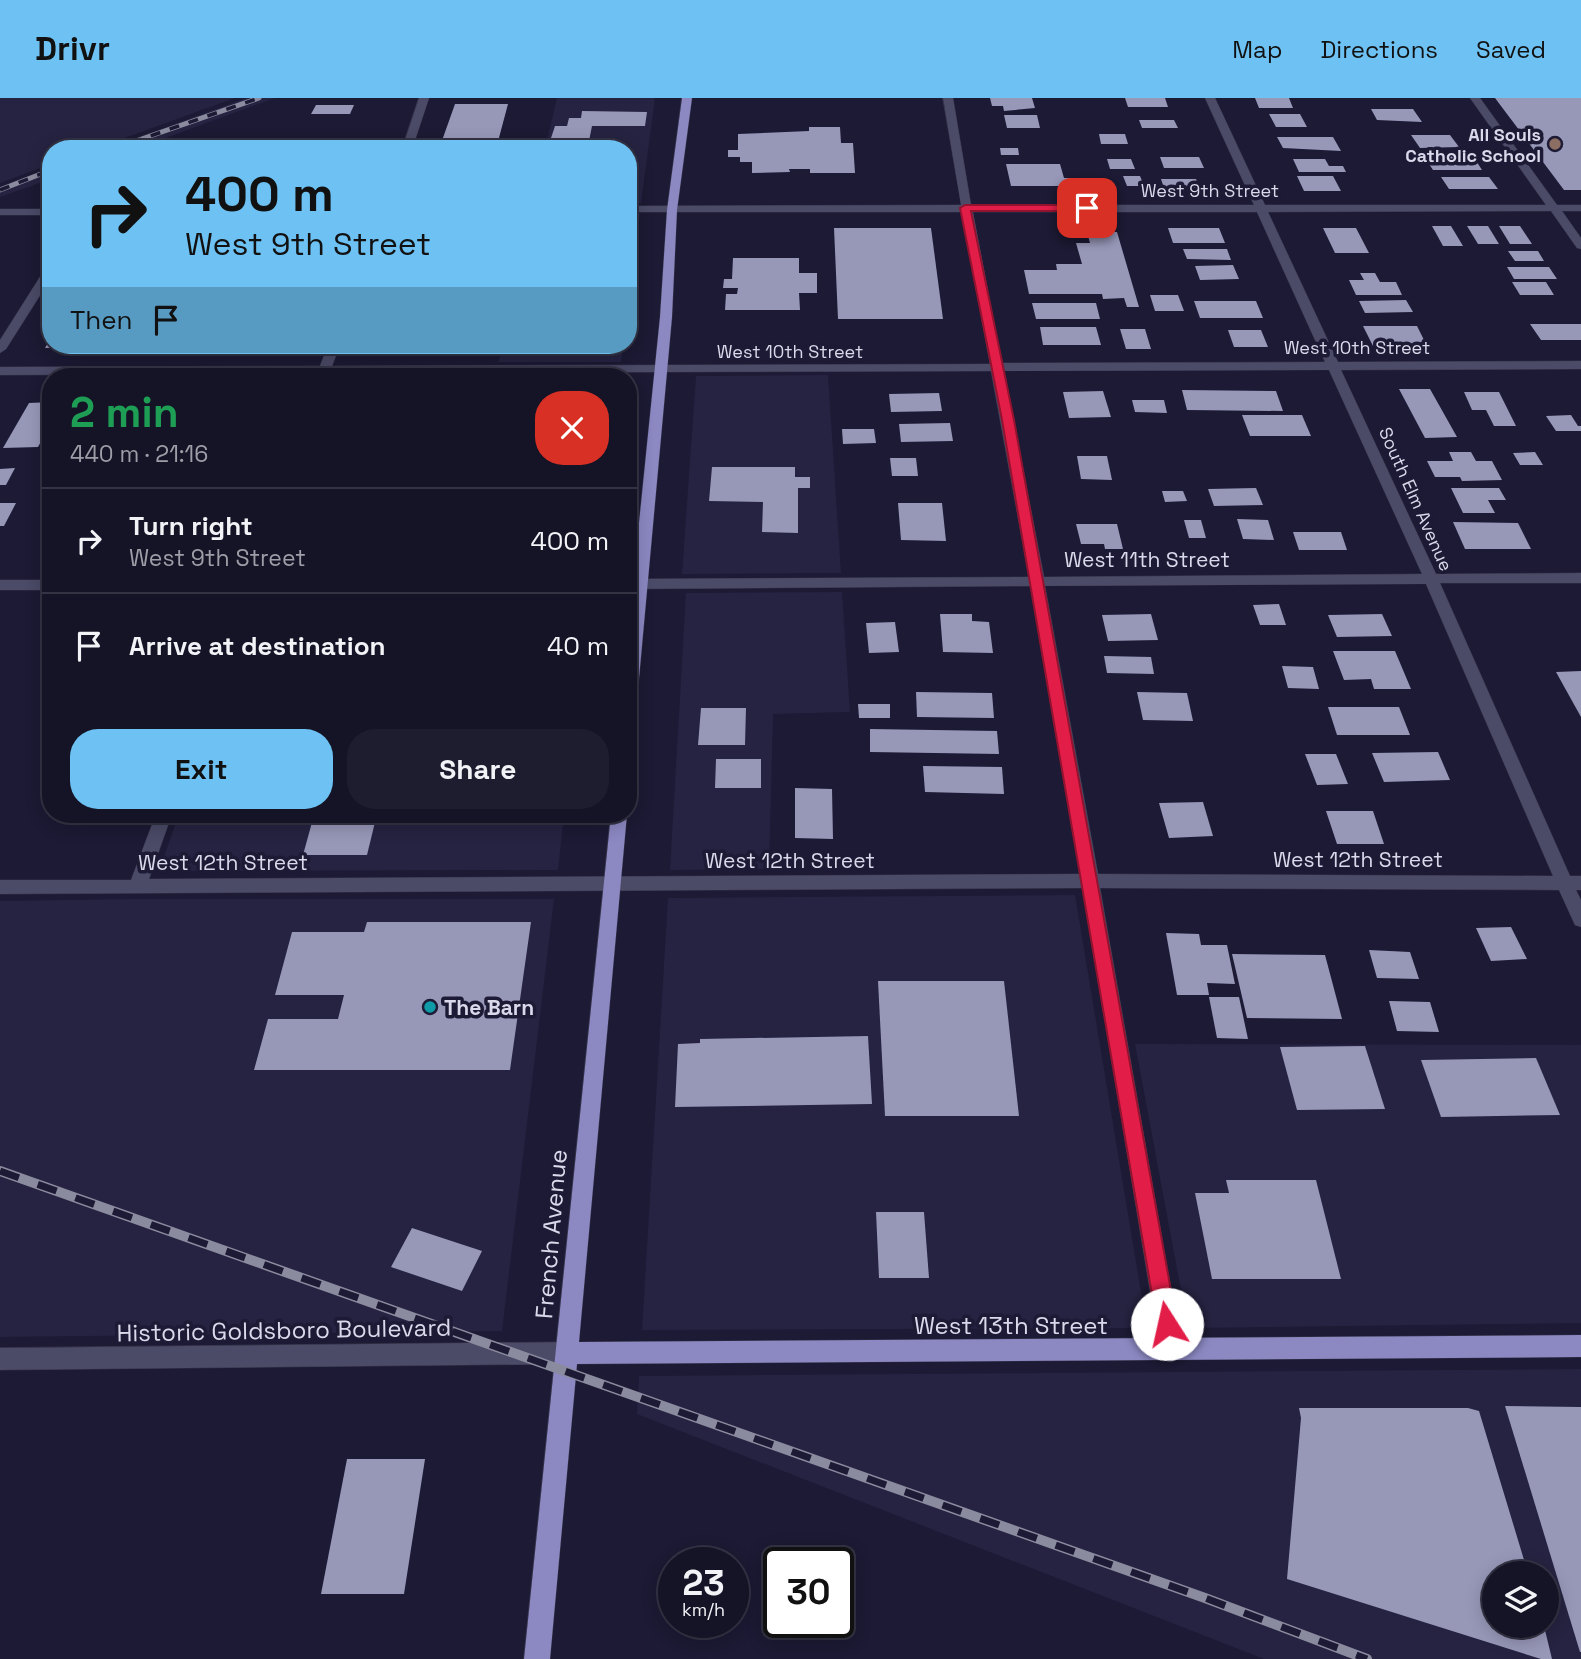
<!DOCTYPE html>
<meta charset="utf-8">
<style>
:root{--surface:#151427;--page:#1e1d2f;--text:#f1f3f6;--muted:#9d9ea7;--line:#343344;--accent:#6ec2f3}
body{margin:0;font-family:"Space Grotesk",sans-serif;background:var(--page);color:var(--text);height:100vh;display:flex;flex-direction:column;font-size:26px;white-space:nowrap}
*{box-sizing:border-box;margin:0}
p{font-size:23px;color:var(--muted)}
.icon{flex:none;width:38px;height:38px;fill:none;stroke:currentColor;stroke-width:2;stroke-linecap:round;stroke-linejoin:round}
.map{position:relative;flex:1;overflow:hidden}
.drawer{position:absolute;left:42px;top:270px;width:595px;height:455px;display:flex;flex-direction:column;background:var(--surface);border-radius:28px;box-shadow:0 4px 18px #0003,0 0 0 2px var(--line)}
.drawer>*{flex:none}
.top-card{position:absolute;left:42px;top:42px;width:595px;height:214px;border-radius:28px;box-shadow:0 4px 18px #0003,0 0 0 2px var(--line);background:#6ec2f3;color:#111;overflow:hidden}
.controls{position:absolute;left:1482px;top:1463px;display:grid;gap:14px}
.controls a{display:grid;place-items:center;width:77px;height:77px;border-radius:50%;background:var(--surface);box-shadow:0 4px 18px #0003,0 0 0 2px var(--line);font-size:35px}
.speed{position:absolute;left:658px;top:1449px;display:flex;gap:14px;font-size:35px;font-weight:700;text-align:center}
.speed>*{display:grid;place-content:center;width:91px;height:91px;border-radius:50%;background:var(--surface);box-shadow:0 4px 18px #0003,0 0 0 2px var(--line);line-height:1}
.speed small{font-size:18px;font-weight:400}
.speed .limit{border:4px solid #111;border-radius:10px;background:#fff;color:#111}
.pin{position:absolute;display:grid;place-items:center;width:60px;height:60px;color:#fff;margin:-30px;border-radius:14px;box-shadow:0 4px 10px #0006}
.me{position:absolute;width:77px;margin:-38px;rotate:350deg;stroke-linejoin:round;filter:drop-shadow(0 0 5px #0008)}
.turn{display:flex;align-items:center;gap:24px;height:147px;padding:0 28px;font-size:32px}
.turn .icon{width:91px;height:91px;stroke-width:2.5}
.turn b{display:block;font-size:49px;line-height:60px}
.then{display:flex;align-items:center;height:66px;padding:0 28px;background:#0003;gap:14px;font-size:26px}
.round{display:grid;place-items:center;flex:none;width:74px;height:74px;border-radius:28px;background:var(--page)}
.summary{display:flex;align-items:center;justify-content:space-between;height:119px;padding:0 28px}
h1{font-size:42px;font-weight:700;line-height:52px;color:#1e9e55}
.button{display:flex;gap:14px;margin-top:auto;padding:14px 28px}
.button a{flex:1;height:80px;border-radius:28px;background:var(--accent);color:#111;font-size:28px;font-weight:700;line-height:80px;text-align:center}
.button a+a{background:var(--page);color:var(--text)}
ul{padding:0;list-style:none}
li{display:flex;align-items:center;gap:21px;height:105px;padding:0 28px;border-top:2px solid var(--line)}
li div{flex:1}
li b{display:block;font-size:26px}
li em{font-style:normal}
header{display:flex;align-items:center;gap:42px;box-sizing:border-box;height:98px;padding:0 35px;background:var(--accent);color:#111}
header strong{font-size:33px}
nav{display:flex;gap:38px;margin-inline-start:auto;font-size:24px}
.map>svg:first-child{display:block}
.built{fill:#252341;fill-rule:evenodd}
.building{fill:#9797b8}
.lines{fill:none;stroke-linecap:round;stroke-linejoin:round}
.minor-casing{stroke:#353348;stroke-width:1}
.major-casing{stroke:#353348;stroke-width:1}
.minor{fill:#4b4a67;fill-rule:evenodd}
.major{fill:#8b88c2;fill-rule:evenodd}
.rail-far1-casing{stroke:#8b8ba0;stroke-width:5}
.rail-casing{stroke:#8b8ba0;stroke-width:10}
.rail-far1{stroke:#1c1a34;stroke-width:3.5;stroke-dasharray:10;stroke-linecap:butt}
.rail{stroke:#1c1a34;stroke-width:7;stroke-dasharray:20;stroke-linecap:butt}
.route{fill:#e11d48;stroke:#92132f;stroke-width:2}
.education-dot{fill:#8d6e63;stroke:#1c1a34;stroke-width:2.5}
.culture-dot{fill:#0f9aa8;stroke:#1c1a34;stroke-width:2.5}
.labels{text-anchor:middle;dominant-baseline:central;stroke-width:7;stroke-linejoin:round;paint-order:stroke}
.far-poi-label{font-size:18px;font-weight:bold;fill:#d9d9eb;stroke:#1c1a34;text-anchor:end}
.far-street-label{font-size:18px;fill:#d9d9eb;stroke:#1c1a34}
.street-label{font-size:21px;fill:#d9d9eb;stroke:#1c1a34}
.poi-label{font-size:21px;font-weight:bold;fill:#d9d9eb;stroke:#1c1a34;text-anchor:start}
.near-street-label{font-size:24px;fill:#d9d9eb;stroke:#1c1a34}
</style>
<header>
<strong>Drivr</strong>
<nav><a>Map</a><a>Directions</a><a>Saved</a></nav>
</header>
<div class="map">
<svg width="1581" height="1561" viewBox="0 0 1581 1561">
<rect width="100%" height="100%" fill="#1c1a34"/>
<g class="built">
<polygon points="0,0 235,0 94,51 51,51 51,66 0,85"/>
<polygon points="246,0 275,0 135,51 106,51"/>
<polygon points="557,0 655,0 641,105 628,105 628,51 545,51"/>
<polygon points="51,71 51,81 0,99 0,89"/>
<polygon points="628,116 640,116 628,206"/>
<polygon points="504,247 623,247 621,264 498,264"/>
<polygon points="828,277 841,475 682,476 696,278"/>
<polygon points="842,494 850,614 773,616 769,771 670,772 686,495"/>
<polygon points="179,716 564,716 558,772 159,773"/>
<polygon points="1075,797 1147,1230 642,1232 668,800"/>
<polygon points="133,801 554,801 502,1233 0,1239 0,803"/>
<polygon points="1135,946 1581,947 1581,1225 1188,1230"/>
<path d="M1581,1271V1561H1264L637,1316L639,1278ZM1494,1475H1547V1528H1494Z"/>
</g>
<g class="building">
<polygon points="990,0 1032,0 1035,10 1004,13 1003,8 992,8"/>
<polygon points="1125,0 1165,0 1168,9 1128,9"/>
<polygon points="1255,0 1289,0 1293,10 1259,10"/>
<polygon points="1495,0 1581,0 1581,92 1564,92"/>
<polygon points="455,6 508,6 496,51 439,51"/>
<polygon points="316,7 354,7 350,16 311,16"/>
<polygon points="1371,11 1413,11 1422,24 1377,22"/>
<polygon points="582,13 647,14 645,28 592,28 589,43 550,43 555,28 567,28 569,20 581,20"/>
<polygon points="1269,16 1300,16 1307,29 1276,29"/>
<polygon points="1004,17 1037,17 1040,30 1007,30"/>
<polygon points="1139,22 1174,22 1178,30 1142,30"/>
<polygon points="809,29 840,29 841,45 853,45 855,75 810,75 810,71 789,71 790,74 752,75 752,64 740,64 740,59 728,59 728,52 738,52 738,36 809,33"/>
<polygon points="1099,36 1125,36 1128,46 1101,46"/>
<polygon points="1411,37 1450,37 1459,49 1420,50"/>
<polygon points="1277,39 1333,39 1341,53 1283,50"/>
<polygon points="1000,50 1018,50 1019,57 1001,57"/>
<polygon points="1409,58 1473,58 1482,72 1433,72 1429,66 1414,66"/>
<polygon points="1160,59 1199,59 1204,70 1164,70"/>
<polygon points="1107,61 1131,61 1135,71 1110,71"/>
<polygon points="1293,61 1325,61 1329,68 1343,68 1346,74 1299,74"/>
<polygon points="1006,66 1060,66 1064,80 1080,80 1082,88 1011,88"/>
<polygon points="1123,78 1140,78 1144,88 1127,88"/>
<polygon points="1297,78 1333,78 1341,93 1304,93"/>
<polygon points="1441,79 1489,79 1498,91 1449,91"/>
<polygon points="1161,81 1196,81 1199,90 1164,90"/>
<polygon points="1432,128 1451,128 1463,148 1443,148"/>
<polygon points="1467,128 1488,128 1499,146 1478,146"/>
<polygon points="1499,128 1520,128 1532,146 1510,146"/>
<polygon points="834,130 931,130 943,221 838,221"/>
<polygon points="1168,130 1219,130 1225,145 1173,145"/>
<polygon points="1323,130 1356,130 1369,155 1335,155"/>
<polygon points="1087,134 1117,134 1139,209 1127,209 1124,200 1103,201 1102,196 1029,196 1024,172 1057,172 1056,166 1082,166 1076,145 1090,145"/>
<polygon points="1183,151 1227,151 1231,162 1187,161"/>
<polygon points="1508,153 1538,153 1544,163 1515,163"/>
<polygon points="733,160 799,160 799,175 817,175 817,195 799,195 800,212 725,212 726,196 737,196 738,190 723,190 724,181 732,181"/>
<polygon points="1233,167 1239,181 1200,182 1195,168"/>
<polygon points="1507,169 1549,169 1557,181 1514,181"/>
<polygon points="1360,175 1375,175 1380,184 1396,184 1402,197 1356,197 1349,182 1364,182"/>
<polygon points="1512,184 1546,184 1554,197 1520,197"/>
<polygon points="1150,197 1178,197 1184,213 1155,213"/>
<polygon points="1406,202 1413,214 1365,215 1359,203"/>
<polygon points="1194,203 1256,203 1263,220 1200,220"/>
<polygon points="1032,205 1096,205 1100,221 1036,221"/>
<polygon points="1530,226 1581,226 1581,242 1541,242"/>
<polygon points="1363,228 1417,228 1427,248 1373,248"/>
<polygon points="1040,229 1096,229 1101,247 1043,247"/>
<polygon points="1120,231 1145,231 1151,251 1126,251"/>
<polygon points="1228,232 1261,232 1268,249 1234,249"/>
<polygon points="51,240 51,247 88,247 87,249 45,250"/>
<polygon points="1399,291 1430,291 1457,339 1425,340"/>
<polygon points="1182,292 1276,293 1283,313 1187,312"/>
<polygon points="1103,293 1111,319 1069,320 1063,294"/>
<polygon points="1464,294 1499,294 1516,328 1494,328 1486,312 1472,312"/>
<polygon points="939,295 942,313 891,314 889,296"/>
<polygon points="1132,302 1164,302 1167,315 1135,314"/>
<polygon points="51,304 51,326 38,349 3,350 29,305"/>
<polygon points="1242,317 1302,317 1311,338 1250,338"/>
<polygon points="1571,317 1578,328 1581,328 1581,333 1556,333 1546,318"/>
<polygon points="950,325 953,343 901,344 899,326"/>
<polygon points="842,331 874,331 876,345 843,346"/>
<polygon points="1449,354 1471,354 1476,363 1492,363 1502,382 1462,383 1460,379 1435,379 1427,363 1453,363"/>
<polygon points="1535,354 1543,367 1520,367 1513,355"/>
<polygon points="1077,358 1107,358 1112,382 1081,381"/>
<polygon points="890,360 916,360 918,378 892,378"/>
<polygon points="712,369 795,369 795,379 810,379 810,390 798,390 798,435 762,434 763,404 709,403"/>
<polygon points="15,370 6,387 0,387 0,371"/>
<polygon points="1256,390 1263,407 1214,408 1208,391"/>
<polygon points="1451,390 1499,390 1506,402 1488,402 1495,415 1463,415"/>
<polygon points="1162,393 1183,393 1187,403 1165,404"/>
<polygon points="0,405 16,405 4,428 0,428"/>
<polygon points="898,405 942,405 946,443 901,442"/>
<polygon points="1237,421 1268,422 1274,442 1243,441"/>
<polygon points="1184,422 1201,422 1206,440 1189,440"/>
<polygon points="1453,424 1518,425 1531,451 1465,451"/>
<polygon points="1076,426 1117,426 1123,451 1105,451 1104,446 1081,446"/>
<polygon points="1293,434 1341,434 1347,452 1299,452"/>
<polygon points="1279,506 1286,527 1260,527 1253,507"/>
<polygon points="940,516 972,516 972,523 989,524 993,555 943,554"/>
<polygon points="1151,516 1158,542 1108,543 1102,517"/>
<polygon points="1382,516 1392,538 1337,539 1328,517"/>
<polygon points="895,524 899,554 869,555 866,525"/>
<polygon points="1333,553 1395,553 1411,591 1374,591 1371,581 1344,582"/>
<polygon points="1104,558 1151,559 1154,576 1107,575"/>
<polygon points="1282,568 1313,569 1319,591 1288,590"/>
<polygon points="1581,573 1581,619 1556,574"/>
<polygon points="916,594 992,595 994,620 917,619"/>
<polygon points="1137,594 1187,595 1193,623 1143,622"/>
<polygon points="858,606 890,606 890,620 859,620"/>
<polygon points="1328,609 1399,609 1410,637 1337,637"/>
<polygon points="701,610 746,610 745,647 698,647"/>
<polygon points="870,631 997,633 999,656 870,654"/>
<polygon points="1438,654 1450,682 1384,684 1372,655"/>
<polygon points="1305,656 1336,656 1348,686 1317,687"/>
<polygon points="716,661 761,661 761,690 715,690"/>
<polygon points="923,668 1002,669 1004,696 925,694"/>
<polygon points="795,690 832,691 833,741 795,740"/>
<polygon points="1203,704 1213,738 1169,740 1159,705"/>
<polygon points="1326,713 1373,713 1384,746 1337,746"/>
<polygon points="377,716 367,757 303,757 314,717"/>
<polygon points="367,824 531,824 510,972 254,972 268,921 338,921 344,897 275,897 292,834 364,834"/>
<polygon points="1511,829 1527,861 1491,863 1476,830"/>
<polygon points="1166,835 1199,836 1201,847 1227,847 1235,886 1207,885 1209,897 1177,897"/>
<polygon points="1369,852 1410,854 1419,881 1377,880"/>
<polygon points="1232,856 1325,857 1342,921 1247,920"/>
<polygon points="878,883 1004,883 1019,1018 885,1018"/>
<polygon points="1209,899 1239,899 1248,941 1217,940"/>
<polygon points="1389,903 1430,904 1439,934 1397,933"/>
<polygon points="868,938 872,1006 675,1009 678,946 700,945 700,941"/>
<polygon points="1365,948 1385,1011 1297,1012 1280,949"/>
<polygon points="1536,960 1560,1017 1441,1019 1421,962"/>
<polygon points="1226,1082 1316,1082 1341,1181 1212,1181 1195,1095 1229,1095"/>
<polygon points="876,1114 924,1114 929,1180 879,1180"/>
<polygon points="412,1130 482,1153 462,1193 391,1169"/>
<polygon points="1505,1308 1581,1309 1581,1554 1580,1554"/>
<polygon points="1299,1310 1468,1310 1479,1313 1528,1475 1494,1475 1494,1528 1544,1528 1552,1561 1541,1561 1287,1481 1301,1320"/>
<polygon points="347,1361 425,1361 404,1496 321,1496"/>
</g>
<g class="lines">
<g class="minor-casing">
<g id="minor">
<polygon points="419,0 429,0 412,51 402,51"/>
<path d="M943,0H953L971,107H1254L1205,0H1215L1265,107H1546L1470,0H1480L1557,107H1581V113H1562L1581,140V151L1577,150L1551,113L1268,114L1338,264L1581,263V271L1341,272L1436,476L1581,475V485H1440L1570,778H1581V792H1576L1581,802V829L1575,827L1559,792L1100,790L1182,1253L1179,1261L1171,1264L1163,1261L1160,1253L1083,790L0,796V782H131L156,716H172L149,781L1080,776L1031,488L628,491V481L1029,479L991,273L329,275L328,278H316L317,276L0,277V269L320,268L328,247H340L332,268L990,266L962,114H628V108L961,107ZM973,114H1257L1325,264L1002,265ZM1329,272L1422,476L1044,479L1004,273ZM1426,486L1553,778L1098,776L1045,488Z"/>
<rect x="0" y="111" width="51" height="6"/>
<polygon points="51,168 51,180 6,251 0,255 0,242 45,171"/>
<rect x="0" y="482" width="51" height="10"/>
<polygon points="568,1244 576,1247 579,1255 576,1263 568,1266 0,1272 0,1250"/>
</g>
</g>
<g class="major-casing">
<g id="major">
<polygon points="682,0 692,0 677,112 672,219 636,613 628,618 628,533 660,219 667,112"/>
<polygon points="611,716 627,716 579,1244 1581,1237 1581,1259 577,1266 550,1561 524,1561"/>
</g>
</g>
<use href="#minor" class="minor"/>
<use href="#major" class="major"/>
<g class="rail-far1-casing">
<g id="rail-far1">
<polyline points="113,51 259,0"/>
<polyline points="0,92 51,72"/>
</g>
</g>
<g class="rail-casing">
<polyline id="rail" points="0,1073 1205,1500 1367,1561"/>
</g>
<use href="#rail-far1" class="rail-far1"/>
<use href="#rail" class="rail"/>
</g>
<polygon class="route" points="965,107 1087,107 1092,110 1087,113 971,113 1014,322 1177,1226 1174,1232 1167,1235 1159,1232 1157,1226 1002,322 960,110"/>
<circle class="education-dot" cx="1555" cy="46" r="7"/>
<circle class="culture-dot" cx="430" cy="909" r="7"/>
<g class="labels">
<g class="far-poi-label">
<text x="1541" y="36">All Souls<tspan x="1541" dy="21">Catholic School</tspan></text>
</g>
<g class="far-street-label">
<text x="1210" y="92">West 9th Street</text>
<text x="1357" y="249">West 10th Street</text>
<text x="790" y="253">West 10th Street</text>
<text transform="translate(1416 401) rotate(66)">South Elm Avenue</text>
</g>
<g class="street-label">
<text x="1147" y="461">West 11th Street</text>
<text x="1358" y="761">West 12th Street</text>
<text x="790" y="762">West 12th Street</text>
<text x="223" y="764">West 12th Street</text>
</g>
<g class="poi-label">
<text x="444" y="909">The Barn</text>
</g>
<g class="near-street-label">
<text transform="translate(551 1136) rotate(-85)">French Avenue</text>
<text x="1011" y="1227">West 13th Street</text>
<text transform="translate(284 1232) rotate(-1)">Historic Goldsboro Boulevard</text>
</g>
</g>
</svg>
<div class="controls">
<a><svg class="icon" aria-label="layers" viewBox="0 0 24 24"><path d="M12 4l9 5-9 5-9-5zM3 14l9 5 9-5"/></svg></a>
</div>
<div class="speed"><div>23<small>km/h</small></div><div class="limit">30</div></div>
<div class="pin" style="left:1087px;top:110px;background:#d93025"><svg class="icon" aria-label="arrive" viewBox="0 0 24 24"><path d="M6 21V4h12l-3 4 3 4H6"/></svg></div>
<svg class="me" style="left:1167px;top:1226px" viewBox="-20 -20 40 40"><circle r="19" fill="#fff"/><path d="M0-13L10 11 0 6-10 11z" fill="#e11d48"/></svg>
<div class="top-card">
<div class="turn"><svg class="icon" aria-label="right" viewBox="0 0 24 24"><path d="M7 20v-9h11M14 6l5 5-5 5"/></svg><div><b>400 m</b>West 9th Street</div></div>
<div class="then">Then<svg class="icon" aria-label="arrive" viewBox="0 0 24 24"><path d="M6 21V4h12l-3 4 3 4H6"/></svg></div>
</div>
<section class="drawer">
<div class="summary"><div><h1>2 min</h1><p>440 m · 21:16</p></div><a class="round" style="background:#d93025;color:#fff"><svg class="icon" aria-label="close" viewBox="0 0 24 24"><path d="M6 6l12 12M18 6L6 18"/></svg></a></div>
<ul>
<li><svg class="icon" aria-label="right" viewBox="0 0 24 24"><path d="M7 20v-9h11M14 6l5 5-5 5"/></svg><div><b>Turn right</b><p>West 9th Street</p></div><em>400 m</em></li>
<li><svg class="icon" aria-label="arrive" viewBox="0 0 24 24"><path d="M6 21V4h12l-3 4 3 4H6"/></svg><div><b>Arrive at destination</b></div><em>40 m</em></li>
</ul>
<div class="button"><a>Exit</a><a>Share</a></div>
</section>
</div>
